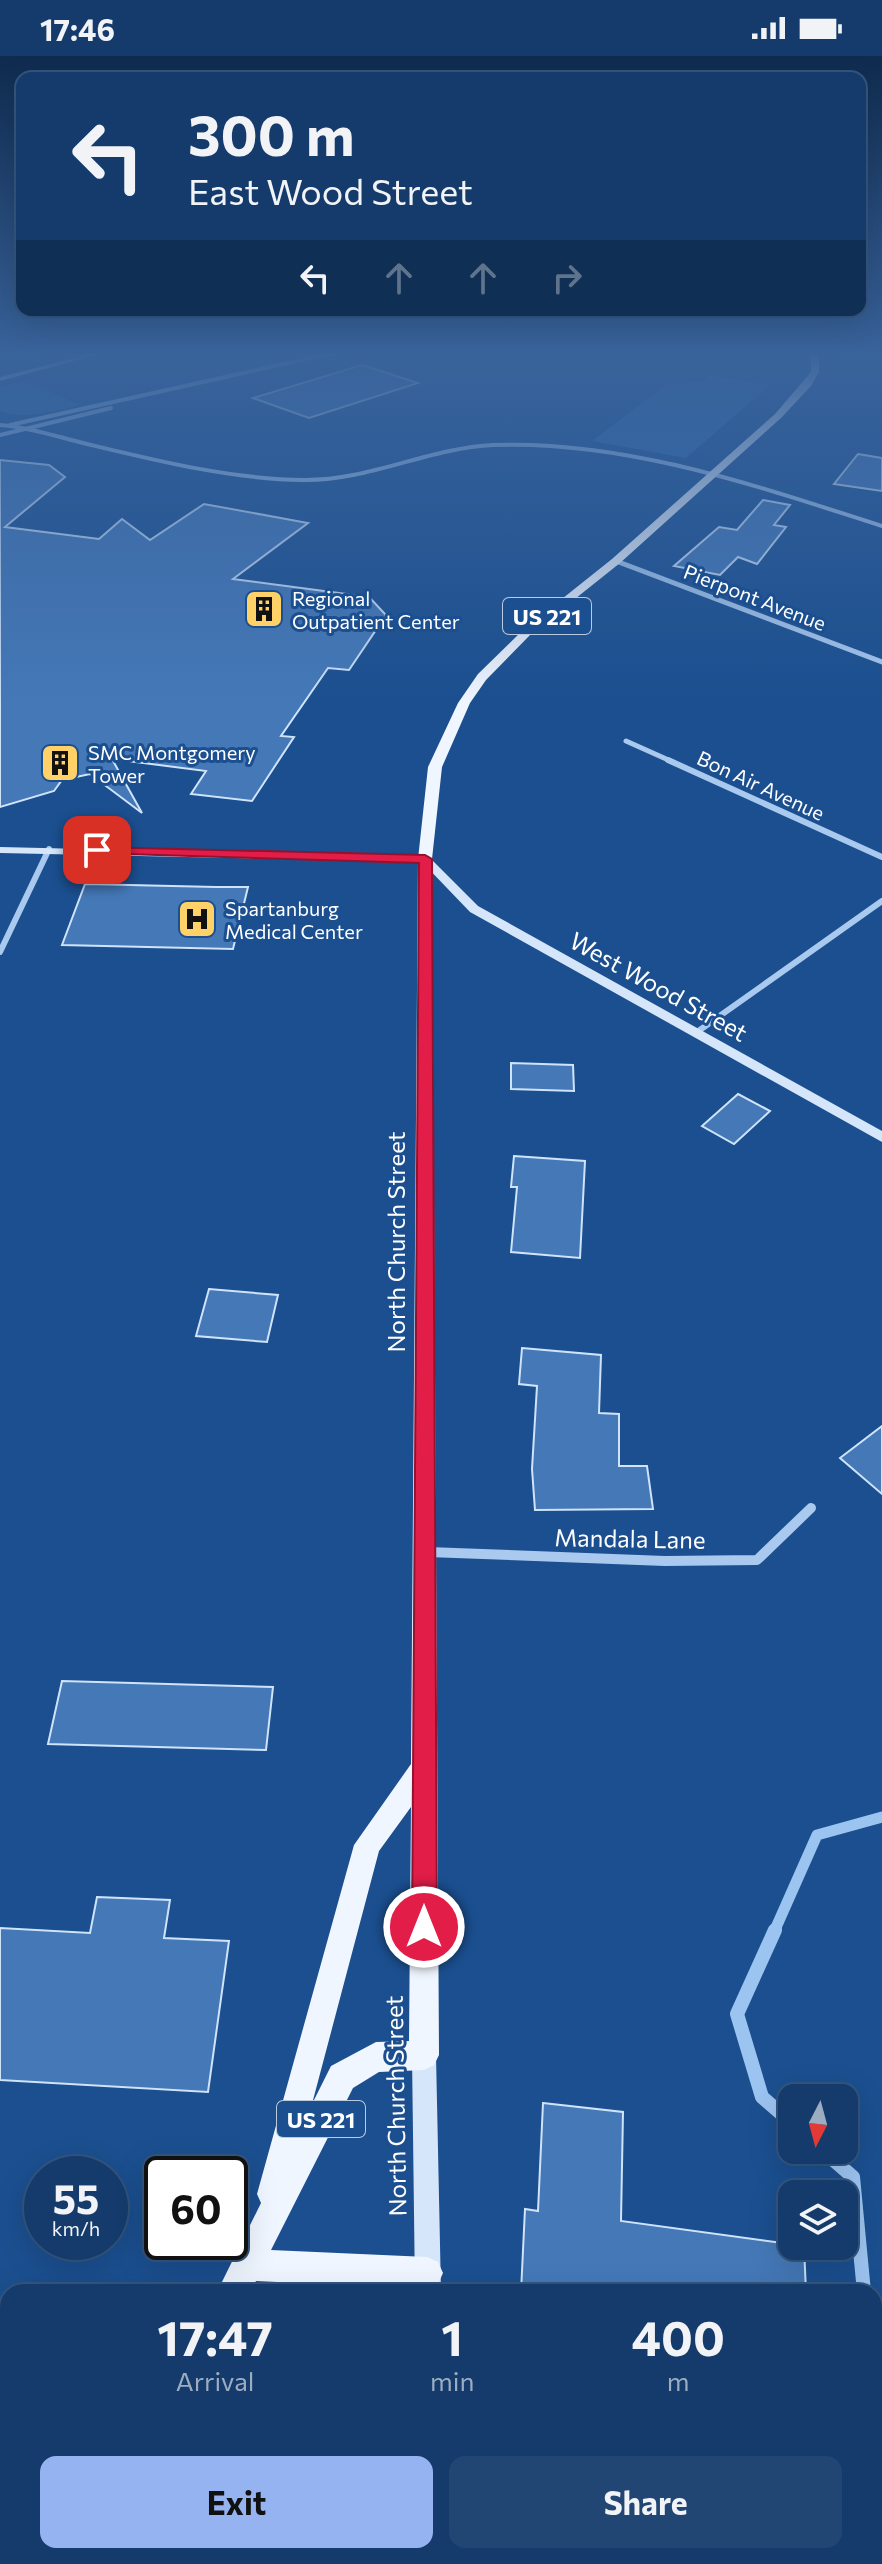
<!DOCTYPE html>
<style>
:root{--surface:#143b6b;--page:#214673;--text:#f1f3f6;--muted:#9dadc1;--line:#33557e;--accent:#95b2f1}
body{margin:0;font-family:Commissioner,sans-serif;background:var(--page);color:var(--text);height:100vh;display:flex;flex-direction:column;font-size:30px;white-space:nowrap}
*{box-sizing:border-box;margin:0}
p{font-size:26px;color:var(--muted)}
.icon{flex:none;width:44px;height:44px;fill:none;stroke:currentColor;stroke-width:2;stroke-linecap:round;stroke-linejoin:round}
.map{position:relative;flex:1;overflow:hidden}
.side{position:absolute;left:0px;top:2228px;width:882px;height:280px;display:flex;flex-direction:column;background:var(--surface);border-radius:24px 24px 0 0;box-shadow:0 8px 32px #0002,0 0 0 2px var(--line)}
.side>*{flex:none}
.hud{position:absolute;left:16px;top:16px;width:850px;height:244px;border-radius:16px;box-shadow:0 8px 32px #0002,0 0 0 2px var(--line);background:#143b6b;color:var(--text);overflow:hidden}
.needle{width:52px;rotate:186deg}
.controls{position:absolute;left:778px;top:2028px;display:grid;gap:16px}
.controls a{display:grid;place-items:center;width:80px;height:80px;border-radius:16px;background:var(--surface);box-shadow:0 8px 32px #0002,0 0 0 2px var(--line);font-size:40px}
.speed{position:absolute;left:24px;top:2100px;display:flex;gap:16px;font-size:40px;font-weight:700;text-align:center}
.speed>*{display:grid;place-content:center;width:104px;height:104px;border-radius:50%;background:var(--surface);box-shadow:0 8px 32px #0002,0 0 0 2px var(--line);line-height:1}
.speed small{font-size:20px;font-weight:400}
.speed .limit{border:4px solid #111;border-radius:12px;background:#fff;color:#111}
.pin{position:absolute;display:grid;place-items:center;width:68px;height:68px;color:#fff;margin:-34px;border-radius:16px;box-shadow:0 4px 12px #0006}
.me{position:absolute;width:88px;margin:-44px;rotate:0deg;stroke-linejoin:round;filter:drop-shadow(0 0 6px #0008)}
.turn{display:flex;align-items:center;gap:28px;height:168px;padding:0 40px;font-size:36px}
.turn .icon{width:104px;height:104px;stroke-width:2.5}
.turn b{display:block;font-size:56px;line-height:68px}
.lanes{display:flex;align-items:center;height:76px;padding:0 40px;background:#0003;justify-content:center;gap:40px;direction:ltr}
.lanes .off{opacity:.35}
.eta{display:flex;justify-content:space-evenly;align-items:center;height:136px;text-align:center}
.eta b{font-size:48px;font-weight:700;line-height:56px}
.button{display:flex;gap:16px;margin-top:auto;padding:16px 40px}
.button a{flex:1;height:92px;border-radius:16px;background:var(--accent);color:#111;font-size:32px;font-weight:700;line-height:92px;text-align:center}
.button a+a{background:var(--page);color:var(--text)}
.status{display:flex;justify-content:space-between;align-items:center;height:56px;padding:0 40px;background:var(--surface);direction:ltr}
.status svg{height:22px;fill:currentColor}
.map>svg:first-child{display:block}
.green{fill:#2e69ad}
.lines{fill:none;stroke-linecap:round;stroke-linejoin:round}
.stream-far1{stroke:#9cc4f0;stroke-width:11}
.stream{stroke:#9cc4f0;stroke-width:14}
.building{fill:#4478b7;stroke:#cfe3fa;stroke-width:2}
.street-far3{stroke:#a9c9ee;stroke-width:4}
.street-far2{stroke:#a9c9ee;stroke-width:5}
.street-far1{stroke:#a9c9ee;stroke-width:6}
.street{stroke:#a9c9ee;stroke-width:10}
.secondary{fill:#d6e6fa;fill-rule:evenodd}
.primary{fill:#f0f6ff;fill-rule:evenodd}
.route{fill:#e11d48;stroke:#92132f;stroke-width:2}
.labels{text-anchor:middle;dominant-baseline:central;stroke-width:6;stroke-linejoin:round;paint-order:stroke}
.far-street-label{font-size:20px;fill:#fff;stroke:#1b4f8f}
.far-poi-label{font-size:20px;fill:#fff;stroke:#1b4f8f;text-anchor:start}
.shield{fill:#1b4f8f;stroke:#bbcadd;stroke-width:2}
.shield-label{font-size:22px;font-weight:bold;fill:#fff}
.street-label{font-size:24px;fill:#fff;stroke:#1b4f8f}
</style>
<div class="status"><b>17:46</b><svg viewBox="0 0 49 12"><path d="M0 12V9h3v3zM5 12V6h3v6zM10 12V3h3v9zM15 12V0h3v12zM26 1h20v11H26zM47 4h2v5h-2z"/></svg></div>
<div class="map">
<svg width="882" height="2508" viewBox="0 0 882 2508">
<rect width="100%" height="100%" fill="#1b4f8f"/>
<g class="green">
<polygon points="710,319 770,329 686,402 592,385 667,328 702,326"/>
<path d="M25,325L81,349C55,354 26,365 0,355V331Z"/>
</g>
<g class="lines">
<polyline class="stream-far1" points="774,1876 817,1779 882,1761"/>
<g class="stream">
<polyline points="775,1874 737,1958 762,2041 792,2067"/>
<polyline points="822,2094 853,2121 864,2236"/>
<polyline points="830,2508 832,2500"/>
</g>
</g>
<g class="building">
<polygon points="362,309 418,327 309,362 253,342"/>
<polygon points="858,398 882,402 882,435 834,428"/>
<polygon points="0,404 49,409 65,421 5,471 99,483 122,463 150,484 204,448 308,467 233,523 369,541 386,559 349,614 328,612 281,680 294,681 252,745 191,738 206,715 112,703 142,757 90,718 62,724 54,735 0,751"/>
<polygon points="763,444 790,449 774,469 786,471 757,508 738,501 720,519 674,510 719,471 737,474"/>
<polygon points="85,828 216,831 248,831 233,893 62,889"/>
<polygon points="511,1007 573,1009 574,1035 511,1033"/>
<polygon points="738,1038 770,1055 734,1088 702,1070"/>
<polygon points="514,1100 585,1105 580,1202 511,1196 517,1131 511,1131"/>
<polygon points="209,1233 278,1239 267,1286 196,1280"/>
<polygon points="522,1292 601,1299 599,1357 619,1358 619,1410 647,1410 653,1453 535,1454 532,1413 537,1330 519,1328"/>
<polygon points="882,1370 882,1438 840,1402"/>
<polygon points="62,1625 273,1631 266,1694 48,1688"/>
<polygon points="97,1841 170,1844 164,1882 229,1885 208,2036 0,2024 0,1872 90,1877"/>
<polygon points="543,2047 623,2056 621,2165 804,2190 806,2236 521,2236 525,2153 538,2155"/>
</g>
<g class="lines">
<g class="street-far3">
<path d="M0,369C28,371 55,380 83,387C154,404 229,423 303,424C369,425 428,392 493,389C626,384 757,430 882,470"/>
<polyline points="10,369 337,296"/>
<polyline points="0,379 111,352"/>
</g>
<g class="street-far2">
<polyline points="616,505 882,606"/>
<polyline points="626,685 673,706"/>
</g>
<g class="street-far1">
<polyline points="668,704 882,801"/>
<polyline points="0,896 49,793"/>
<polyline points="697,976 882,845"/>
</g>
<polyline class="street" points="428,1496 665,1505 757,1504 811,1452"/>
<g class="secondary">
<polygon points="98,296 108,296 0,325 0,321"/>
<polygon points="0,791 429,801 478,850 882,1075 882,1086 470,856 422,806 0,797"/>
<polygon points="424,1987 432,1991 436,1999 441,2236 415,2236 412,1999 416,1991"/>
<rect x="426" y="2500" width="28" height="8"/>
</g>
<g class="primary">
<path d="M811,296H819V316L811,330L781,362L620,507L531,578L486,624L470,647L442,711L432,803L439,1999L434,2009L424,2014L379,2016L353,2032L271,2194L427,2201L438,2206L443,2217L438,2228L427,2233L256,2225L250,2236H217L261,2147L257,2138L354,1789L411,1708L418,803L428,711L458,647L478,618L523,574L612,503L775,358L811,316ZM411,1751L409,1985L376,1986L331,2010L312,2048L379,1795Z"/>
<polygon points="57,2500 95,2500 92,2508 54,2508"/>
</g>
</g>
<linearGradient id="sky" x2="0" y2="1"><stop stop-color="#0f2b4f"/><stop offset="0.46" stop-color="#39639b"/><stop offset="1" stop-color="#39639b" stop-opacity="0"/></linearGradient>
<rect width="882" height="647" fill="url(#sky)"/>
<polygon class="route" points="97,791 425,799 432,803 437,1871 433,1880 424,1884 415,1880 412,1871 419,807 93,797 93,792"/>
<defs>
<g id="building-square" transform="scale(2)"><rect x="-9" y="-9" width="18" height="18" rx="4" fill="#ffd166" stroke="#1b4f8f"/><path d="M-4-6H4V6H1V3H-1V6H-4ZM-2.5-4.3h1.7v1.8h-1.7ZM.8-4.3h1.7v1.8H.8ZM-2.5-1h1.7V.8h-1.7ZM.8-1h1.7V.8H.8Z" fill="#111"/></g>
<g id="hospital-square" transform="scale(2)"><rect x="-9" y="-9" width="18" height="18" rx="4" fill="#ffd166" stroke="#1b4f8f"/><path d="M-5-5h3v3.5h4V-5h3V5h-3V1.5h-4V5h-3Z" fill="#111"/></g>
</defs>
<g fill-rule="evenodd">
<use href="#building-square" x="264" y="553"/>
<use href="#building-square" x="60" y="707"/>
<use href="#hospital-square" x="197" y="863"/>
</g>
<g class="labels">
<g class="far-street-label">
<text transform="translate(755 541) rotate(21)">Pierpont Avenue</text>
<text transform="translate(761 729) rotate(25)">Bon Air Avenue</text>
</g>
<g class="far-poi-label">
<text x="292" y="542">Regional<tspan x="292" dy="23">Outpatient Center</tspan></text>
<text x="88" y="696">SMC Montgomery<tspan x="88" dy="23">Tower</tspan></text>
<text x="225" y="852">Spartanburg<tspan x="225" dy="23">Medical Center</tspan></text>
</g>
<g class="shield">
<rect x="503" y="542" width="88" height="36" rx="6"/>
<rect x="277" y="2045" width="88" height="36" rx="6"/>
</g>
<g class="shield-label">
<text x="547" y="560">US 221</text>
<text x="321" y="2063">US 221</text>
</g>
<g class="street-label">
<text transform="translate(659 930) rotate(29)">West Wood Street</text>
<text transform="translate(395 1186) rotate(-90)">North Church Street</text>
<text transform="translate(630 1482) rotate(1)">Mandala Lane</text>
<text transform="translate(395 2050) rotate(-91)">North Church Street</text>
</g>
</g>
</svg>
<div class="controls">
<a><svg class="needle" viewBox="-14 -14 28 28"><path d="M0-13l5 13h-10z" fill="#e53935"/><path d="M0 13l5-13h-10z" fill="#9dadc1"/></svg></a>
<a><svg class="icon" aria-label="layers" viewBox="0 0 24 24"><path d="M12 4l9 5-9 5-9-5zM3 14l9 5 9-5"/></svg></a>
</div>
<div class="speed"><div>55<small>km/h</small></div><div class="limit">60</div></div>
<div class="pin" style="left:97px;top:794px;background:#d93025"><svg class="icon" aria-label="arrive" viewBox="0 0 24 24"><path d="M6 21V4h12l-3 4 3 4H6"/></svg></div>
<svg class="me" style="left:424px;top:1871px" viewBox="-20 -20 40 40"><circle r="17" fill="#e11d48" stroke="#fff" stroke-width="3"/><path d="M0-11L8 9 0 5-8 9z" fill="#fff"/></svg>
<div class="hud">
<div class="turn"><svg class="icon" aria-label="left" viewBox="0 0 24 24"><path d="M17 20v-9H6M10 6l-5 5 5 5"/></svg><div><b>300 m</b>East Wood Street</div></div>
<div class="lanes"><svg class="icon" aria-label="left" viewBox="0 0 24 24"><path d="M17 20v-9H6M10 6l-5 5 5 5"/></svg><svg class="icon off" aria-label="ahead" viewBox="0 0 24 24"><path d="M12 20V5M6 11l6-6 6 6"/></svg><svg class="icon off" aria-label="ahead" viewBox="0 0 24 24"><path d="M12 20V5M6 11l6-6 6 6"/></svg><svg class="icon off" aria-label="right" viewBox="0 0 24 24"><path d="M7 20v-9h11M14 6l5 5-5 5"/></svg></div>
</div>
<section class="side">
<div class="eta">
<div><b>17:47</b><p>Arrival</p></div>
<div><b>1</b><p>min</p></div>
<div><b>400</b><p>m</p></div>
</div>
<div class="button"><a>Exit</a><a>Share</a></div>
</section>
</div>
